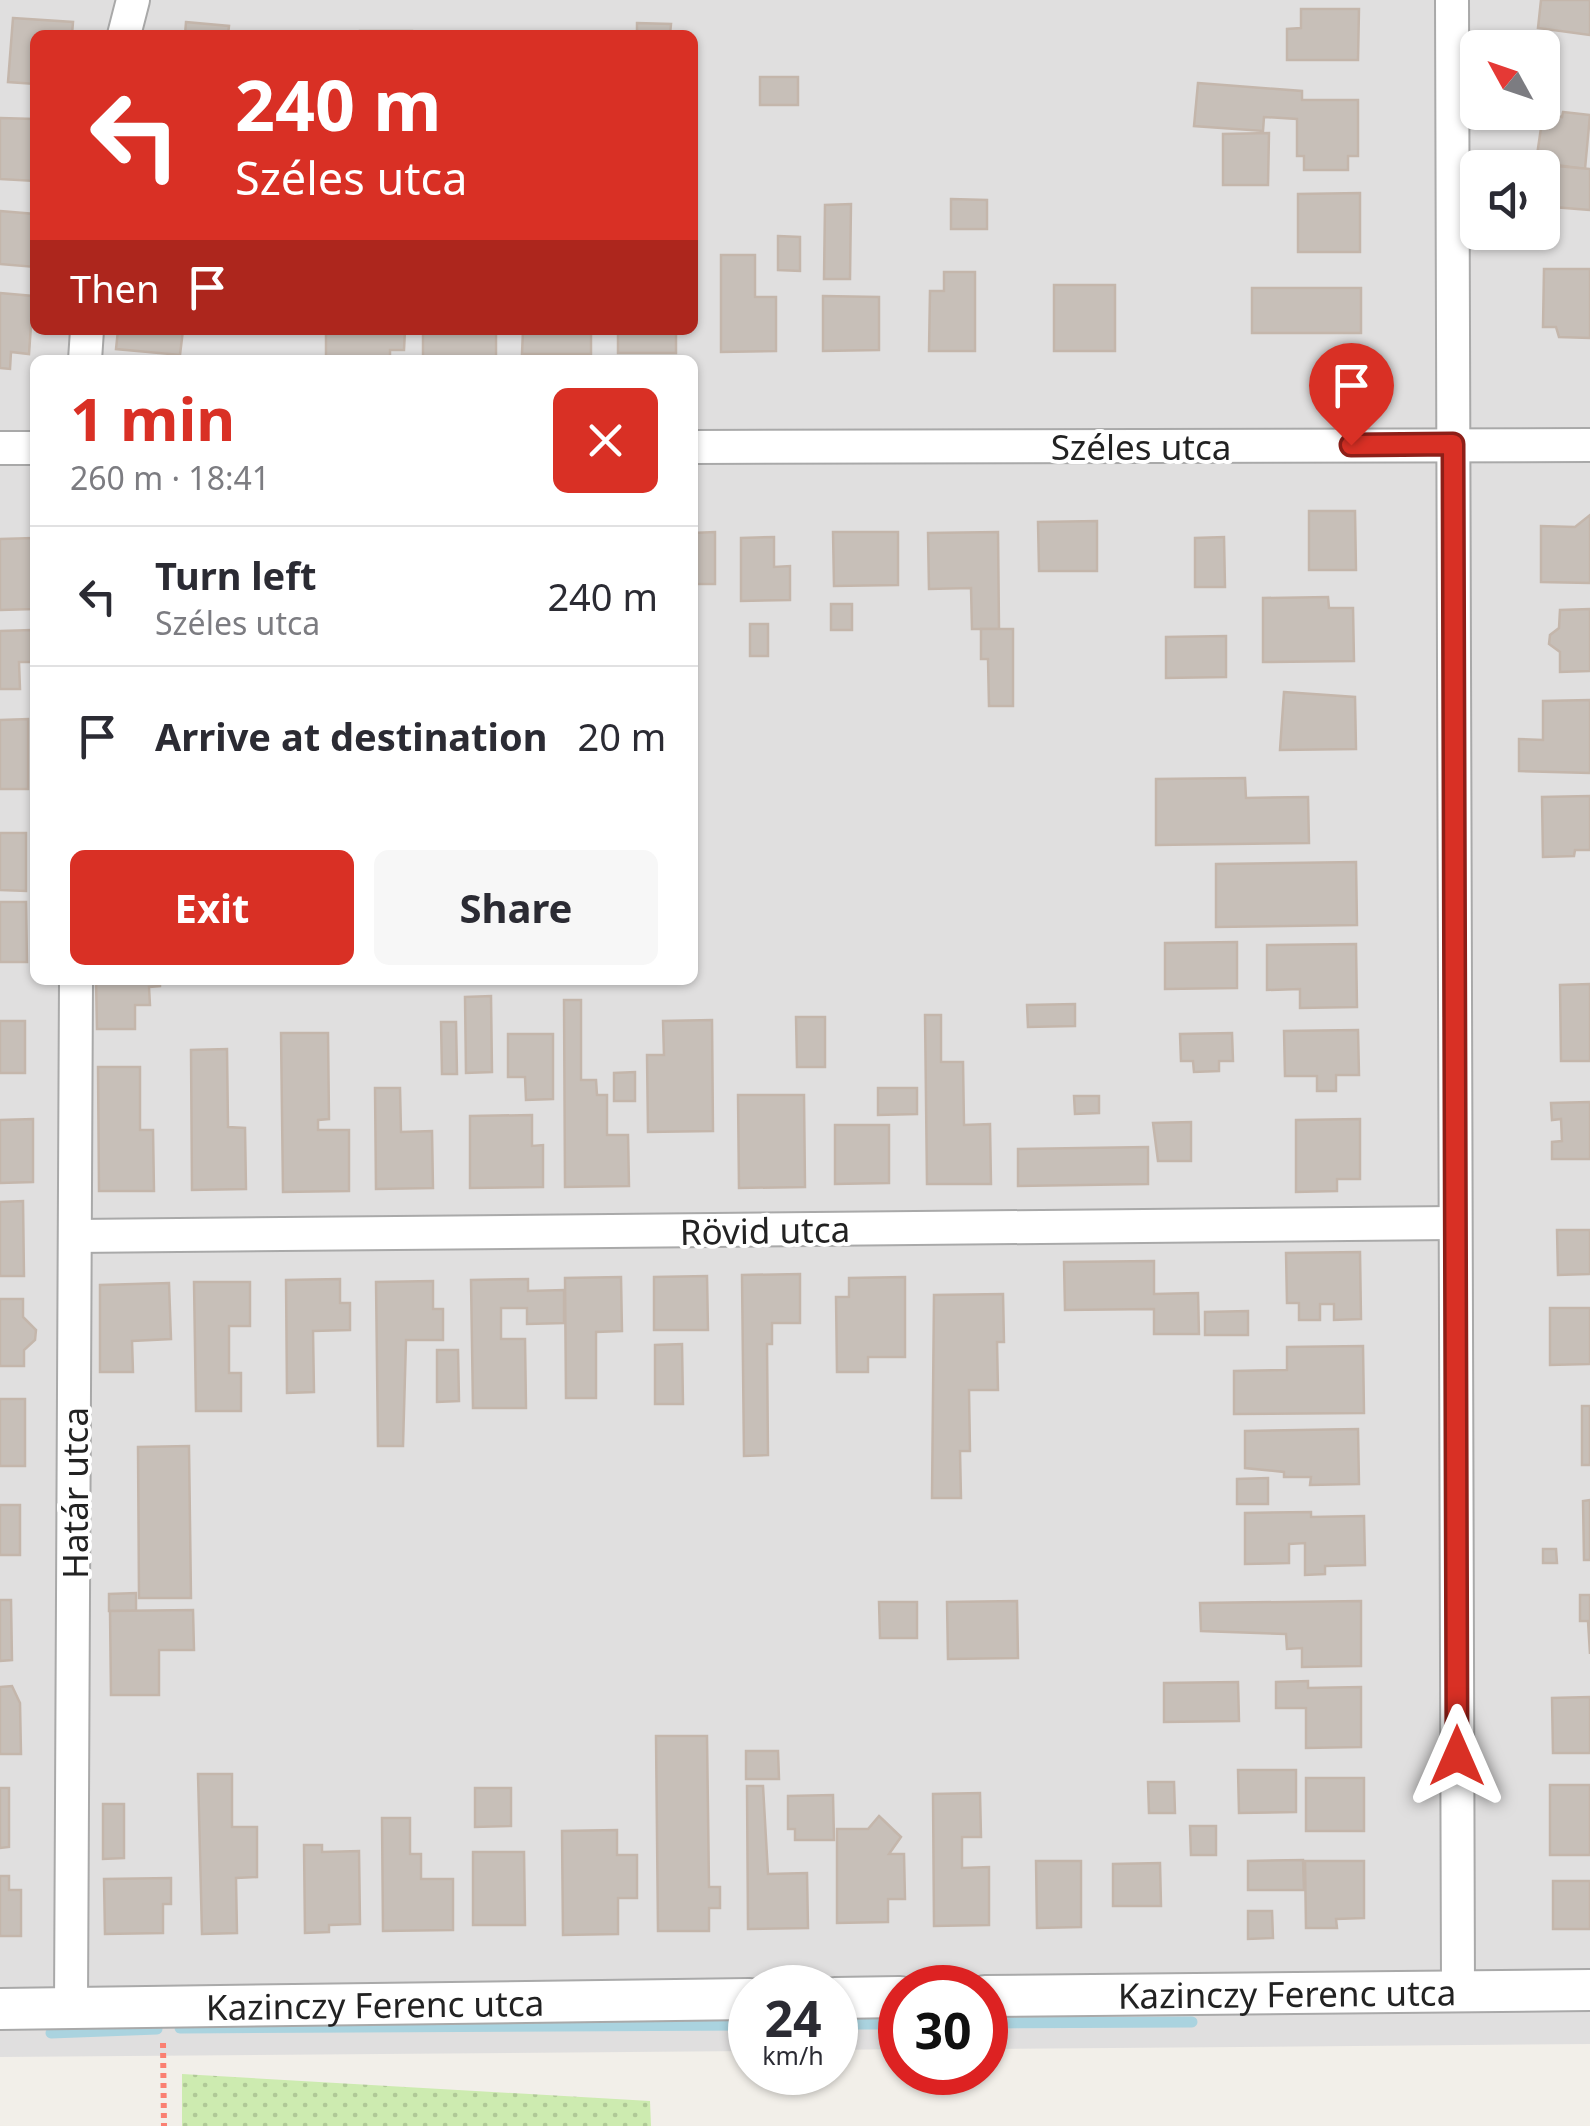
<!DOCTYPE html>
<meta charset="utf-8">
<style>
:root{--surface:#fff;--page:#f7f7f7;--text:#2b2b33;--muted:#7c7c81;--line:#e1e1e2;--accent:#d93025}
body{margin:0;font-family:"Noto Sans",sans-serif;background:var(--page);color:var(--text);height:100vh;display:flex;flex-direction:column;font-size:38px;white-space:nowrap}
*{box-sizing:border-box;margin:0}
p{font-size:32px;color:var(--muted)}
.icon{flex:none;width:55px;height:55px;fill:none;stroke:currentColor;stroke-width:2;stroke-linecap:round;stroke-linejoin:round}
.map{position:relative;flex:1;overflow:hidden}
.panel{position:absolute;left:30px;top:355px;width:668px;height:630px;display:flex;flex-direction:column;background:var(--surface);border-radius:15px;box-shadow:0 2px 8px #0004}
.panel>*{flex:none}
.hud{position:absolute;left:30px;top:30px;width:668px;height:305px;border-radius:15px;box-shadow:0 2px 8px #0004;background:#d93025;color:#fff;overflow:hidden}
.needle{width:65px;rotate:310deg}
.fabs{position:absolute;left:1460px;top:30px;display:grid;gap:20px}
.fabs a{display:grid;place-items:center;width:100px;height:100px;border-radius:15px;background:var(--surface);box-shadow:0 2px 8px #0004;font-size:50px}
.speed{position:absolute;left:728px;top:1965px;display:flex;gap:20px;font-size:50px;font-weight:700;text-align:center}
.speed>*{display:grid;place-content:center;width:130px;height:130px;border-radius:50%;background:var(--surface);box-shadow:0 2px 8px #0004;line-height:1}
.speed small{font-size:25px;font-weight:400}
.speed .limit{border:15px solid #d22;background:#fff;color:#111}
.pin{position:absolute;display:grid;place-items:center;width:85px;height:85px;color:#fff;margin:-102px -42px;border-radius:50% 50% 50% 0;rotate:-45deg;box-shadow:0 0 10px #0007}
.pin .icon{rotate:45deg}
.me{position:absolute;width:110px;margin:-55px;rotate:0deg;stroke-linejoin:round;filter:drop-shadow(0 0 8px #0008)}
.turn{display:flex;align-items:center;gap:35px;height:210px;padding:0 40px;font-size:45px}
.turn .icon{width:130px;height:130px;stroke-width:2.5}
.turn b{display:block;font-size:70px;line-height:85px}
.then{display:flex;align-items:center;height:95px;padding:0 40px;background:#0003;gap:20px;font-size:38px}
.round{display:grid;place-items:center;flex:none;width:105px;height:105px;border-radius:15px;background:var(--page)}
.headline{display:flex;align-items:center;justify-content:space-between;height:170px;padding:0 40px}
h1{font-size:60px;font-weight:700;line-height:75px;color:var(--accent)}
.cta{display:flex;gap:20px;margin-top:auto;padding:20px 40px}
.cta a{flex:1;height:115px;border-radius:15px;background:var(--accent);color:#fff;font-size:40px;font-weight:700;line-height:115px;text-align:center}
.cta a+a{background:var(--page);color:var(--text)}
ul{padding:0;list-style:none}
li{display:flex;align-items:center;gap:30px;height:140px;padding:0 40px;border-top:2px solid var(--line)}
li div{flex:1}
li b{display:block;font-size:38px}
li em{font-style:normal}
.map>svg:first-child{display:block}
.residential{fill:#e0dfdf;fill-rule:evenodd}
.grass{fill:url(#grass-dots)}
.lines{fill:none;stroke-linecap:round;stroke-linejoin:round}
.stream{stroke:#aad3df;stroke-width:11}
.building{fill:#c7bfb8;stroke:#c4b6ab;stroke-width:2.5}
.minor-casing{stroke:#a9a9a9;stroke-width:36}
.tertiary-casing{stroke:#a9a9a9;stroke-width:44}
.path{stroke:#fa8072;stroke-width:6;stroke-dasharray:5 5;stroke-linecap:butt}
.minor{stroke:#fff;stroke-width:32}
.tertiary{stroke:#fff;stroke-width:40}
.route-casing{stroke:#8d1f18;stroke-width:25}
.route{stroke:#d93025;stroke-width:18}
.labels{text-anchor:middle;dominant-baseline:central;stroke-width:8;stroke-linejoin:round;paint-order:stroke}
.street-label{font-size:35px;fill:#222;stroke:#fff}
</style>
<div class="map">
<svg width="1590" height="2126" viewBox="0 0 1590 2126">
<defs>
<pattern id="grass-dots" width="8" height="8" patternUnits="userSpaceOnUse" patternTransform="scale(2.5)"><rect width="8" height="8" fill="#cdebb0"/><path d="M2 2h.1M6 6h.1" fill="none" stroke="#b0c997" stroke-width="1.8" stroke-linecap="round"/></pattern>
</defs>
<rect width="100%" height="100%" fill="#f2efe9"/>
<path class="residential" d="M0,0H1590V2044L985,2049V1988H900V2049L835,2050V1988H750V2051L0,2057ZM35,35H692V330H35ZM1478,48H1542V112H1478ZM1478,168H1542V232H1478ZM35,360H692V980H35Z"/>
<polygon class="grass" points="182,2074 650,2101 651,2126 182,2126"/>
<g class="lines">
<g class="stream">
<polyline points="985,2023 1192,2022"/>
<polyline points="835,2024 900,2024"/>
<polyline points="180,2028 750,2025"/>
<polyline points="51,2033 157,2029"/>
</g>
</g>
<g class="building">
<polygon points="1541,0 1590,0 1590,35 1538,28"/>
<polygon points="1301,9 1359,9 1358,60 1287,60 1287,29 1301,28"/>
<polygon points="13,18 73,22 72,35 35,35 35,84 8,82"/>
<polygon points="186,22 229,26 228,35 171,35 185,35"/>
<polygon points="637,23 671,24 670,35 637,35"/>
<rect x="360" y="31" width="52" height="4"/>
<rect x="760" y="77" width="38" height="28"/>
<polygon points="1198,83 1302,91 1302,100 1358,100 1358,156 1348,156 1348,170 1304,170 1304,156 1297,156 1297,119 1264,117 1263,131 1194,126"/>
<polygon points="1563,112 1590,115 1585,169 1536,162 1541,128 1547,129 1549,115 1562,117"/>
<polygon points="0,118 35,119 35,181 0,179"/>
<polygon points="1269,133 1268,185 1223,185 1223,134"/>
<polygon points="1557,166 1590,169 1590,210 1553,207"/>
<polygon points="1360,193 1360,252 1298,252 1298,194"/>
<polygon points="951,199 987,200 987,229 951,229"/>
<polygon points="851,204 850,279 824,279 825,205"/>
<polygon points="0,211 35,214 35,267 0,264"/>
<polygon points="778,236 800,237 800,271 778,270"/>
<polygon points="721,255 755,255 755,297 776,297 776,351 721,352"/>
<polygon points="1544,269 1590,269 1590,338 1559,337 1556,327 1543,327"/>
<polygon points="944,272 975,272 975,351 929,351 930,291 944,291"/>
<rect x="1054" y="285" width="61" height="66"/>
<rect x="1252" y="288" width="109" height="45"/>
<polygon points="0,293 33,296 29,354 11,352 10,369 0,368"/>
<polygon points="823,296 879,297 879,350 823,351"/>
<polygon points="118,330 183,330 180,355 116,349"/>
<polygon points="326,330 405,330 404,350 390,350 390,358 326,358"/>
<polygon points="423,330 496,330 496,357 423,356"/>
<polygon points="523,330 591,330 591,354 522,354"/>
<rect x="618" y="330" width="58" height="23"/>
<polygon points="1309,511 1355,511 1356,570 1309,570"/>
<polygon points="1590,515 1590,583 1541,582 1541,526 1575,527"/>
<polygon points="1097,521 1097,571 1039,571 1038,522"/>
<polygon points="715,532 715,584 692,584 692,533"/>
<polygon points="833,532 898,532 898,585 834,586"/>
<polygon points="998,532 999,629 972,629 971,588 929,589 928,533"/>
<polygon points="774,537 774,567 790,566 790,600 741,601 741,538"/>
<polygon points="1224,537 1225,587 1195,587 1195,538"/>
<polygon points="33,538 34,609 0,610 0,539"/>
<polygon points="1328,597 1329,608 1353,608 1354,661 1263,662 1263,598"/>
<rect x="831" y="604" width="21" height="26"/>
<polygon points="1590,609 1590,671 1560,672 1560,652 1549,644 1550,635 1559,628 1560,610"/>
<rect x="750" y="624" width="18" height="32"/>
<polygon points="981,629 1013,629 1013,706 989,706 988,659 981,659"/>
<polygon points="31,630 31,662 19,662 20,689 0,689 0,631"/>
<polygon points="1226,636 1226,677 1166,678 1166,637"/>
<polygon points="1284,692 1355,697 1356,749 1280,750"/>
<polygon points="1590,700 1590,773 1519,771 1519,739 1543,740 1543,701"/>
<polygon points="28,719 28,789 0,789 0,720"/>
<polygon points="1245,778 1246,798 1308,797 1309,843 1156,845 1156,779"/>
<polygon points="1590,796 1590,850 1575,850 1574,856 1543,857 1542,797"/>
<polygon points="0,833 26,833 26,891 0,890"/>
<polygon points="1356,862 1357,925 1216,927 1216,864"/>
<polygon points="0,902 26,902 27,962 0,962"/>
<polygon points="1237,942 1237,988 1165,989 1165,943"/>
<polygon points="1356,944 1357,1007 1300,1008 1300,989 1267,990 1267,945"/>
<polygon points="96,980 160,980 160,986 149,987 150,1005 135,1005 135,1029 97,1029"/>
<polygon points="1590,984 1590,1061 1561,1061 1560,985"/>
<polygon points="491,996 492,1072 466,1073 465,997"/>
<polygon points="564,1000 581,1000 581,1080 596,1080 597,1095 607,1095 607,1135 628,1135 629,1186 565,1187"/>
<polygon points="1075,1004 1075,1026 1028,1027 1027,1005"/>
<polygon points="925,1015 941,1015 941,1062 963,1062 964,1125 990,1124 991,1184 927,1184"/>
<polygon points="796,1017 825,1017 825,1067 797,1067"/>
<polygon points="712,1020 713,1131 648,1132 647,1055 664,1055 663,1021"/>
<rect x="0" y="1021" width="25" height="52"/>
<polygon points="441,1022 456,1022 457,1074 442,1074"/>
<polygon points="1358,1030 1359,1075 1336,1075 1336,1091 1317,1091 1317,1076 1285,1076 1284,1031"/>
<polygon points="281,1033 328,1033 329,1119 318,1120 318,1130 349,1130 349,1191 283,1192"/>
<polygon points="1232,1033 1233,1061 1219,1061 1219,1071 1194,1072 1193,1061 1181,1061 1180,1034"/>
<polygon points="508,1034 553,1034 553,1099 526,1100 525,1077 508,1077"/>
<polygon points="227,1049 228,1127 245,1128 246,1189 192,1190 191,1050"/>
<polygon points="98,1067 140,1067 140,1130 153,1130 154,1191 99,1191"/>
<polygon points="635,1072 635,1101 614,1101 614,1073"/>
<polygon points="375,1088 400,1088 401,1132 432,1131 433,1188 376,1189"/>
<polygon points="878,1088 917,1088 917,1114 878,1115"/>
<polygon points="738,1095 804,1095 805,1187 739,1188"/>
<polygon points="1074,1096 1099,1096 1099,1113 1075,1114"/>
<polygon points="1590,1102 1590,1159 1552,1159 1552,1142 1562,1141 1561,1119 1552,1120 1551,1103"/>
<polygon points="532,1115 532,1146 543,1145 543,1187 470,1188 470,1116"/>
<polygon points="33,1119 33,1182 0,1183 0,1120"/>
<polygon points="1360,1119 1360,1179 1337,1179 1337,1191 1296,1192 1296,1120"/>
<polygon points="1191,1122 1191,1161 1158,1161 1153,1123"/>
<polygon points="835,1125 889,1125 889,1183 835,1184"/>
<polygon points="1148,1147 1148,1184 1018,1186 1018,1149"/>
<polygon points="23,1201 24,1276 0,1276 0,1202"/>
<polygon points="1557,1230 1590,1230 1590,1274 1558,1275"/>
<polygon points="1360,1252 1361,1319 1334,1320 1334,1304 1320,1304 1320,1320 1299,1320 1299,1303 1287,1303 1286,1253"/>
<polygon points="1154,1261 1154,1294 1198,1293 1199,1334 1154,1334 1154,1309 1065,1310 1064,1262"/>
<polygon points="800,1274 800,1323 772,1323 772,1344 767,1344 768,1455 744,1456 742,1275"/>
<polygon points="707,1276 708,1330 654,1330 654,1277"/>
<polygon points="621,1277 622,1331 596,1332 596,1398 566,1398 565,1278"/>
<polygon points="905,1277 905,1357 868,1357 868,1372 837,1372 836,1297 849,1297 849,1278"/>
<polygon points="340,1279 340,1303 350,1303 350,1330 313,1331 314,1392 287,1393 286,1280"/>
<polygon points="528,1279 528,1291 564,1290 564,1323 527,1324 527,1308 501,1308 501,1339 525,1339 526,1408 473,1408 471,1280"/>
<polygon points="433,1281 433,1309 443,1309 443,1340 406,1340 403,1446 378,1446 376,1282"/>
<polygon points="194,1282 250,1282 250,1326 229,1326 229,1373 241,1373 241,1411 196,1411"/>
<polygon points="169,1283 171,1339 132,1341 133,1372 100,1372 100,1285"/>
<polygon points="1003,1294 1004,1342 997,1342 998,1390 969,1390 970,1451 960,1451 961,1498 932,1498 934,1295"/>
<polygon points="0,1299 23,1299 23,1317 36,1330 35,1340 24,1350 24,1366 0,1366"/>
<polygon points="1550,1308 1590,1308 1590,1364 1550,1365"/>
<polygon points="1248,1311 1248,1335 1205,1335 1205,1312"/>
<polygon points="682,1344 683,1404 655,1404 655,1345"/>
<polygon points="1363,1346 1364,1413 1234,1414 1234,1371 1287,1370 1287,1347"/>
<polygon points="437,1350 458,1350 459,1401 437,1402"/>
<rect x="0" y="1399" width="25" height="67"/>
<rect x="1582" y="1406" width="8" height="59"/>
<polygon points="1358,1429 1359,1484 1310,1485 1311,1477 1284,1477 1284,1472 1245,1468 1245,1431"/>
<polygon points="189,1446 191,1598 139,1598 138,1447"/>
<polygon points="1268,1478 1268,1504 1237,1504 1237,1479"/>
<polygon points="1590,1500 1590,1560 1584,1560 1583,1501"/>
<rect x="0" y="1505" width="20" height="50"/>
<polygon points="1311,1512 1311,1517 1364,1516 1365,1565 1325,1566 1325,1574 1305,1575 1305,1543 1289,1544 1289,1563 1245,1564 1245,1513"/>
<polygon points="1543,1549 1556,1549 1557,1563 1543,1563"/>
<polygon points="136,1593 136,1611 109,1611 109,1594"/>
<polygon points="1580,1595 1590,1595 1590,1654 1588,1621 1580,1621"/>
<polygon points="0,1600 11,1600 12,1660 0,1661"/>
<polygon points="1017,1601 1018,1658 948,1659 947,1602"/>
<polygon points="1361,1601 1361,1666 1302,1667 1302,1648 1287,1649 1286,1634 1201,1631 1200,1603"/>
<polygon points="879,1602 917,1602 917,1638 880,1638"/>
<polygon points="193,1610 194,1650 159,1650 159,1695 111,1695 110,1611"/>
<polygon points="1308,1681 1308,1688 1361,1687 1361,1747 1306,1748 1306,1708 1276,1708 1276,1682"/>
<polygon points="1238,1682 1239,1721 1164,1722 1164,1683"/>
<polygon points="12,1686 20,1703 21,1754 0,1754 0,1687"/>
<polygon points="1590,1697 1590,1753 1553,1753 1552,1698"/>
<polygon points="656,1736 707,1736 709,1887 720,1887 720,1908 709,1908 709,1931 658,1931"/>
<polygon points="746,1751 778,1751 779,1779 746,1779"/>
<polygon points="1238,1770 1296,1770 1296,1812 1239,1813"/>
<polygon points="198,1774 232,1774 232,1827 257,1827 257,1877 236,1878 237,1933 202,1934"/>
<rect x="1306" y="1778" width="58" height="53"/>
<polygon points="1148,1782 1174,1782 1175,1813 1149,1813"/>
<rect x="1550" y="1785" width="40" height="70"/>
<polygon points="747,1786 763,1786 768,1874 807,1873 808,1928 748,1929"/>
<polygon points="0,1788 9,1788 9,1847 0,1848"/>
<polygon points="475,1788 511,1788 511,1826 475,1827"/>
<polygon points="980,1793 981,1837 962,1837 962,1868 989,1867 989,1925 934,1926 933,1794"/>
<polygon points="833,1795 834,1840 795,1840 795,1829 788,1829 788,1796"/>
<polygon points="103,1804 124,1804 124,1858 103,1859"/>
<polygon points="879,1816 901,1837 889,1854 904,1854 905,1899 888,1899 888,1922 837,1923 837,1829 868,1829"/>
<polygon points="382,1818 410,1818 410,1854 421,1854 421,1879 453,1879 453,1930 383,1931"/>
<polygon points="1190,1826 1216,1826 1216,1855 1191,1855"/>
<polygon points="617,1830 617,1855 637,1855 637,1898 618,1898 618,1934 563,1935 562,1831"/>
<polygon points="304,1845 322,1845 322,1852 359,1851 360,1924 329,1925 329,1932 305,1933"/>
<polygon points="473,1852 524,1852 525,1925 473,1925"/>
<polygon points="1303,1860 1304,1890 1248,1890 1248,1861"/>
<polygon points="1036,1861 1081,1861 1081,1927 1037,1928"/>
<polygon points="1305,1861 1364,1861 1364,1918 1336,1919 1337,1928 1306,1928"/>
<polygon points="1160,1863 1161,1906 1113,1906 1113,1864"/>
<polygon points="0,1876 9,1876 9,1890 21,1890 21,1936 0,1936"/>
<polygon points="171,1878 171,1904 163,1904 163,1933 105,1934 104,1879"/>
<rect x="1553" y="1881" width="37" height="48"/>
<polygon points="1248,1911 1272,1911 1273,1938 1248,1939"/>
</g>
<g class="lines">
<g class="minor-casing">
<g id="minor">
<polyline points="1452,0 1458,1990"/>
<polyline points="124,35 133,0"/>
<polyline points="85,360 87,330"/>
<polyline points="692,447 1590,445"/>
<polyline points="0,448 35,448"/>
<polyline points="75,1236 1454,1223"/>
<polyline points="71,2006 76,980"/>
</g>
</g>
<g class="tertiary-casing">
<g id="tertiary">
<path id="s1" d="M985,1996L1590,1990"/>
<polyline points="835,1998 900,1997"/>
<path id="s2" d="M0,2009L750,1999"/>
</g>
</g>
<polyline class="path" points="163,2043 164,2126"/>
<use href="#minor" class="minor"/>
<use href="#tertiary" class="tertiary"/>
</g>
<g class="lines">
<g class="route-casing">
<polyline id="route" points="1351,445 1453,444 1457,1756"/>
</g>
<use href="#route" class="route"/>
</g>
<g class="labels">
<g class="street-label">
<text x="1141" y="446">Széles utca</text>
<text transform="translate(765 1230) rotate(-1)">Rövid utca</text>
<text transform="translate(74 1493) rotate(-90)">Határ utca</text>
<text stroke="none"><textPath href="#s1" startOffset="302">Kazinczy Ferenc utca</textPath></text>
<text stroke="none"><textPath href="#s2" startOffset="375">Kazinczy Ferenc utca</textPath></text>
</g>
</g>
</svg>
<div class="fabs">
<a><svg class="needle" viewBox="-14 -14 28 28"><path d="M0-13l5 13h-10z" fill="#e53935"/><path d="M0 13l5-13h-10z" fill="#7c7c81"/></svg></a>
<a><svg class="icon" aria-label="sound" viewBox="0 0 24 24"><path d="M4 9h4l5-4v14l-5-4H4zM17 9q2 3 0 6"/></svg></a>
</div>
<div class="speed"><div>24<small>km/h</small></div><div class="limit">30</div></div>
<div class="pin" style="left:1351px;top:445px;background:#d93025"><svg class="icon" aria-label="arrive" viewBox="0 0 24 24"><path d="M6 21V4h12l-3 4 3 4H6"/></svg></div>
<svg class="me" style="left:1457px;top:1756px" viewBox="-20 -20 40 40"><path d="M0-17L14 15 0 8-14 15z" fill="#d93025" stroke="#fff" stroke-width="4"/></svg>
<div class="hud">
<div class="turn"><svg class="icon" aria-label="left" viewBox="0 0 24 24"><path d="M17 20v-9H6M10 6l-5 5 5 5"/></svg><div><b>240 m</b>Széles utca</div></div>
<div class="then">Then<svg class="icon" aria-label="arrive" viewBox="0 0 24 24"><path d="M6 21V4h12l-3 4 3 4H6"/></svg></div>
</div>
<section class="panel">
<div class="headline"><div><h1>1 min</h1><p>260 m · 18:41</p></div><a class="round" style="background:#d93025;color:#fff"><svg class="icon" aria-label="close" viewBox="0 0 24 24"><path d="M6 6l12 12M18 6L6 18"/></svg></a></div>
<ul>
<li><svg class="icon" aria-label="left" viewBox="0 0 24 24"><path d="M17 20v-9H6M10 6l-5 5 5 5"/></svg><div><b>Turn left</b><p>Széles utca</p></div><em>240 m</em></li>
<li><svg class="icon" aria-label="arrive" viewBox="0 0 24 24"><path d="M6 21V4h12l-3 4 3 4H6"/></svg><div><b>Arrive at destination</b></div><em>20 m</em></li>
</ul>
<div class="cta"><a>Exit</a><a>Share</a></div>
</section>
</div>
